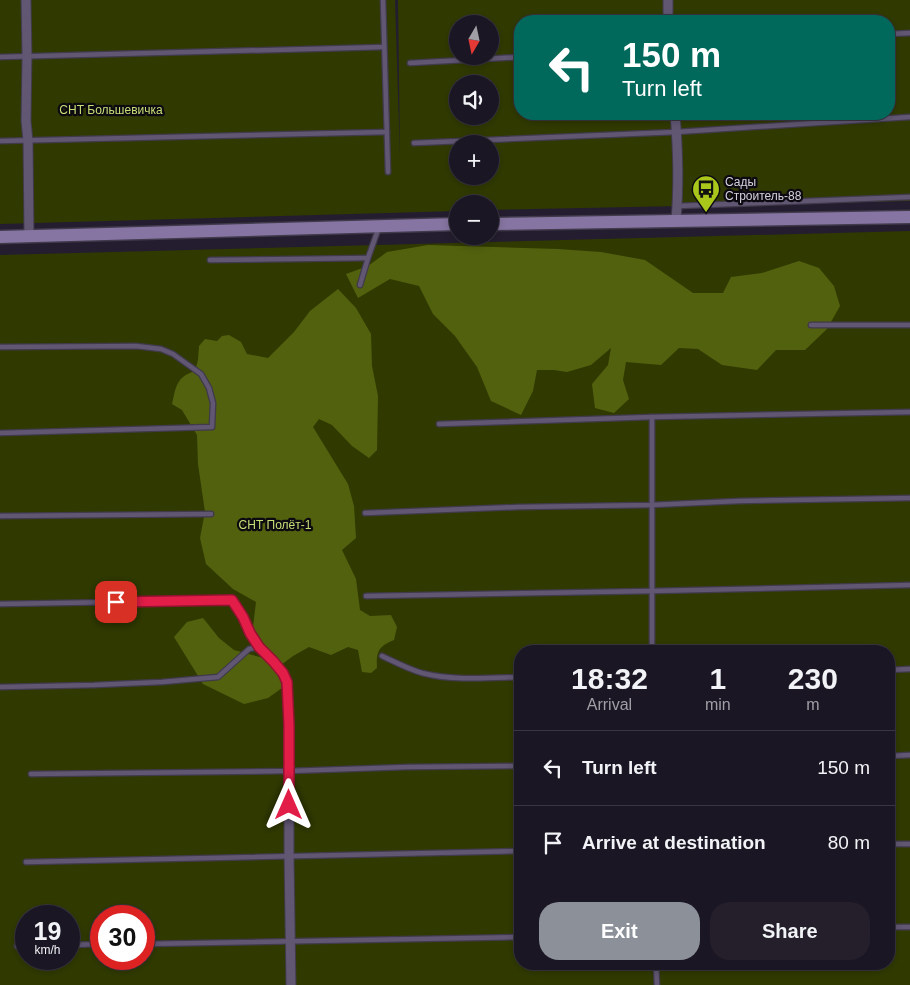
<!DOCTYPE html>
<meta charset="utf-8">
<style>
:root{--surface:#1b1623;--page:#241f2b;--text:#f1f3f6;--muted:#a09fa6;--line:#393541;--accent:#8c9099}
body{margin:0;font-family:Helvetica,sans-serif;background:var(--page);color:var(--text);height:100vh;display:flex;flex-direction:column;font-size:19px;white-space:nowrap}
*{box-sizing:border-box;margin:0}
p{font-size:16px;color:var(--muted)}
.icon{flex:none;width:28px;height:28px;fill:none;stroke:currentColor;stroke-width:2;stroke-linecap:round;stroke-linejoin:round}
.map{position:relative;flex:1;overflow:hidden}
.drawer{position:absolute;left:514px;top:645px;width:381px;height:325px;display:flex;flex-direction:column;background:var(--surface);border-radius:20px;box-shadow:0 2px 8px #0003,0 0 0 1px var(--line)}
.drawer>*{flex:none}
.hud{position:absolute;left:514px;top:15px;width:381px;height:105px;border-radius:20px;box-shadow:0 2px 8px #0003,0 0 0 1px var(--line);background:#00695c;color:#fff;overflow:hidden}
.needle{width:32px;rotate:189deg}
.buttons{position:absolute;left:449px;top:15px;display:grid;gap:10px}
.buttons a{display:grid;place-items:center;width:50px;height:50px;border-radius:50%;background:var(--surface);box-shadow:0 2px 8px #0003,0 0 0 1px var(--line);font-size:25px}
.speed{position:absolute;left:15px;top:905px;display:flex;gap:10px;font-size:25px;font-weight:700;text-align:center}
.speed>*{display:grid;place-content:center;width:65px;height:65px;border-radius:50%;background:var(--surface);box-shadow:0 2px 8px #0003,0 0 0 1px var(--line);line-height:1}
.speed small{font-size:12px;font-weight:400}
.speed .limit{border:8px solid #d22;background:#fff;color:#111}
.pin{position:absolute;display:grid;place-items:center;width:42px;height:42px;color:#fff;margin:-21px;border-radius:10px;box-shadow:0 2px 8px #0006}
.me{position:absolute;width:55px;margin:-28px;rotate:0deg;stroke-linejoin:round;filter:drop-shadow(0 0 4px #0008)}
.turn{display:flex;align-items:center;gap:18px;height:105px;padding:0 25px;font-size:22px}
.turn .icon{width:65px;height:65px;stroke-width:2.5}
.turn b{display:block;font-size:35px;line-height:42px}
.eta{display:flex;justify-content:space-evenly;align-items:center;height:85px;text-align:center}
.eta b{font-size:30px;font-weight:600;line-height:35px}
.action{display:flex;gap:10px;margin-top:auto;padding:10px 25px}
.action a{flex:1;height:58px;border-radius:20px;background:var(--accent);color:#fff;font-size:20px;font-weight:600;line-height:58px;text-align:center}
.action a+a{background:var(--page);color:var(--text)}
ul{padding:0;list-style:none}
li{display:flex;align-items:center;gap:15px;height:75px;padding:0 25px;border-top:1px solid var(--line)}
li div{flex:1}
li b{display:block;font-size:19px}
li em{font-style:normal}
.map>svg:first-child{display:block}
.green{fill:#303a00;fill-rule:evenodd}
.forest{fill:#52610e}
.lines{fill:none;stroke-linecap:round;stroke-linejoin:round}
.lane-casing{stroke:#403a4b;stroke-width:7}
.street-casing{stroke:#403a4b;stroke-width:11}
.secondary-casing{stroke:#403a4b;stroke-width:15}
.lane{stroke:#615773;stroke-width:4.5}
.street{stroke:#615773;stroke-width:9}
.secondary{stroke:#8675a2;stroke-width:12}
.route-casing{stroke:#92132f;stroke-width:12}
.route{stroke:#e11d48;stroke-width:9}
.labels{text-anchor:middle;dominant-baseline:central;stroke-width:4.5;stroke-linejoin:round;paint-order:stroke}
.park-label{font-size:12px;fill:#c7df77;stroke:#0c0911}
.poi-label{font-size:12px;fill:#d5d1dd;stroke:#0c0911;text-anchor:start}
</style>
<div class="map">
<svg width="910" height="985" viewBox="0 0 910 985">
<rect width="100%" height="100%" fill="#241d2f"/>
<g class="green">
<path d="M0,0H395L400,158L398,0H910V201L490,210V204H458L457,211L0,224ZM520,21H889V114H520ZM458,24H490V56H458ZM458,84H490V116H458ZM458,144H490V176H458Z"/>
<path d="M910,231V985H0V255ZM520,651H889V964H520ZM26,916H69V959H26ZM101,916H144V959H101Z"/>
</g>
<g class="forest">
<polygon points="428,245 558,249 601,252 645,260 693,293 723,293 731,277 762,273 799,261 819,268 834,286 840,306 827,329 805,350 776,350 757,370 722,365 698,349 679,348 661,365 626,362 623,380 629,399 614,413 595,408 592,384 608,365 611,348 591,365 567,372 554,370 537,370 533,391 521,415 491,401 477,367 455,336 433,314 419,286 390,279 358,298 346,274 368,266 387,252"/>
<path d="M338,289L356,308L371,334L372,366L378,396L377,450L369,458L352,446L332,425L319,419L313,427L348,484L354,506L356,538L342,550L356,579L360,610L370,616L391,615L397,627L394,640C379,646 376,651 377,668L371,673L362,672L358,650L348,647L331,655L309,647L293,656L281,665L267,649L253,627L256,602L233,589L206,564L200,538L205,512L198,464L197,435L182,410L172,404C176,387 176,377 195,371L198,360L199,346L205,339L217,341L222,336L229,335L241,342L247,354L268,358L294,332L310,311Z"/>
<polygon points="203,618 219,638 234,650 267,659 278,670 283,681 282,688 268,698 244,704 203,684 174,637 187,622"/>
</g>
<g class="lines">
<g class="lane-casing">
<g id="lane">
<polyline points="383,0 388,172"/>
<polyline points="889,34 910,33"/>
<polyline points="0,57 384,47"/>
<polyline points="410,63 520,57"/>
<polyline points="0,141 387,132"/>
<polyline points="414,143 676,132 910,117"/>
<polyline points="677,206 910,197"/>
<polyline points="210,260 368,258"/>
<polyline points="360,285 368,258 379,227"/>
<polyline points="811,325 910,325"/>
<polyline points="0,347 136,346 161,349 173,354 201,374 209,388 213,403 212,427 0,433"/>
<polyline points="652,417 652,651"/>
<polyline points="439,424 652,417 910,412"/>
<polyline points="365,513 518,507 651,505 739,501 910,498"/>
<polyline points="0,516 211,514"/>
<polyline points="366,596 652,591 910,585"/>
<polyline points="0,604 232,600"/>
<path d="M382,656C395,662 408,669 422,673C453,681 488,678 520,677"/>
<polyline points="889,670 910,669"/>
<polyline points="0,687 94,685 162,682 218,677 249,649 258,647"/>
<polyline points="889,756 910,755"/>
<polyline points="31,774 289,771 407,767 520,766"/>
<polyline points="889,844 910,844"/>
<polyline points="26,862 520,851"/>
<polyline points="889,927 910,927"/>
<polyline points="144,944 520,937"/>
<polyline points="69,945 101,944"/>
<polyline points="17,946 26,946"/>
<polyline points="656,964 657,985"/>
</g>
</g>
<g class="street-casing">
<g id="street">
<polyline points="26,0 27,56 26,121 28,141 29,236"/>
<polyline points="668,0 668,21"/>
<path d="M675,114C678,149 679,185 676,220"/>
<polyline points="232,600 243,617 250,633 259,647 273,661 283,673 287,682 289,725 289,856 291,985"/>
</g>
</g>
<g class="secondary-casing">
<g id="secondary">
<polyline points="490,224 910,217"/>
<polyline points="0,237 458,224"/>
</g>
</g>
<use href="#lane" class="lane"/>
<use href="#street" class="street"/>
<use href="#secondary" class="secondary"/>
</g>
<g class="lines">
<g class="route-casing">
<polyline id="route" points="116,602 232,600 243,617 250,633 259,647 273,661 283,673 287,682 289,725 289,805"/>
</g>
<use href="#route" class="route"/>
</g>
<defs>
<g id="bus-pin" transform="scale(1.4375)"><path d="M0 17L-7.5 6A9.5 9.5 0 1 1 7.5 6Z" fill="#a9c71a" stroke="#0c0911"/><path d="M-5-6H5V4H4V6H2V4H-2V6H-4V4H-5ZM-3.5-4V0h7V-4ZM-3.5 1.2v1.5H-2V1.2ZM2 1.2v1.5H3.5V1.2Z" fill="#111"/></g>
</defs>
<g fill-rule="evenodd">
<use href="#bus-pin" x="706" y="189"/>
</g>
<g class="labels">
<g class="park-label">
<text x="111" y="110">СНТ Большевичка</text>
<text x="275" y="525">СНТ Полёт-1</text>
</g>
<g class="poi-label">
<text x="725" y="182">Сады<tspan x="725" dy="14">Строитель-88</tspan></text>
</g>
</g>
</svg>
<div class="buttons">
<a><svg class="needle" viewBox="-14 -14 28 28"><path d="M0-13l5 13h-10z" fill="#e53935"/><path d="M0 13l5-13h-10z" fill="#a09fa6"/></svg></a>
<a><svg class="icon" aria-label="sound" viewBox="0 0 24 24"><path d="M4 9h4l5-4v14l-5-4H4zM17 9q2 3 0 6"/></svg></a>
<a>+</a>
<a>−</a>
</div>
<div class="speed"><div>19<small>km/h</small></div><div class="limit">30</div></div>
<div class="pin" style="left:116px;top:602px;background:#d93025"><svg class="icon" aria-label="arrive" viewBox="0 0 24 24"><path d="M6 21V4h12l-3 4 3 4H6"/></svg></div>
<svg class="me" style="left:289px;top:805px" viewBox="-20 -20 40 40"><path d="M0-17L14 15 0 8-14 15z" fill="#e11d48" stroke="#fff" stroke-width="4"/></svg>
<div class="hud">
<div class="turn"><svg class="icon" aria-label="left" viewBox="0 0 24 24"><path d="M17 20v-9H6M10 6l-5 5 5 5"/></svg><div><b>150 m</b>Turn left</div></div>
</div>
<section class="drawer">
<div class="eta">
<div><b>18:32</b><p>Arrival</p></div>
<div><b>1</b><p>min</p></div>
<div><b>230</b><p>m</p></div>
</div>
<ul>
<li><svg class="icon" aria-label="left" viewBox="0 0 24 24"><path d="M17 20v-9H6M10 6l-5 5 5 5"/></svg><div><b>Turn left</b></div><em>150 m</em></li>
<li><svg class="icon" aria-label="arrive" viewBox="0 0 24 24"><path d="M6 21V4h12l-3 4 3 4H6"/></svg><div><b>Arrive at destination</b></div><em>80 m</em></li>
</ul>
<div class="action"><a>Exit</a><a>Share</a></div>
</section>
</div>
